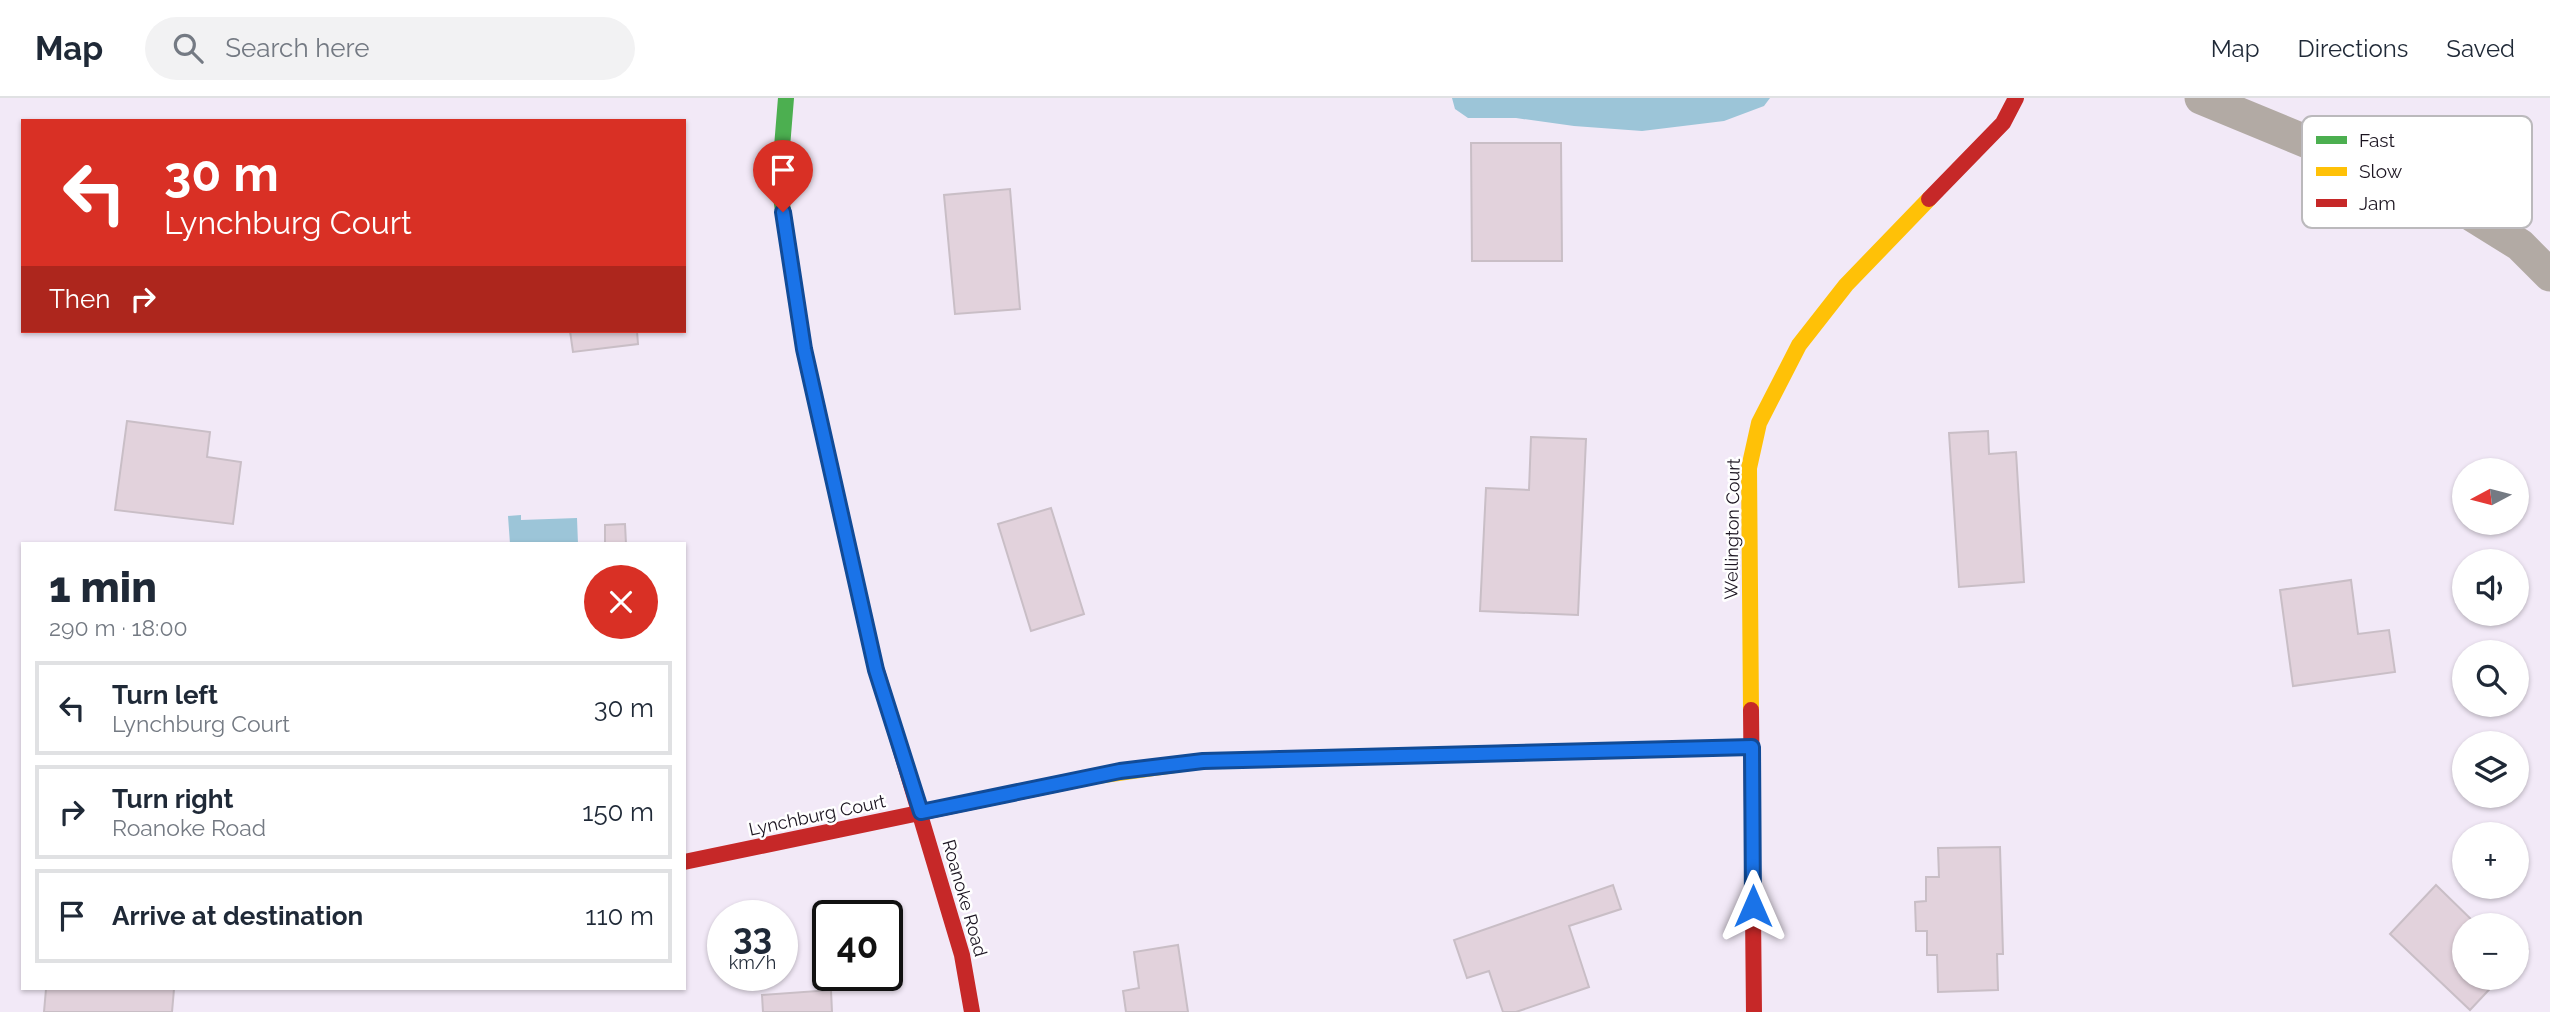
<!DOCTYPE html>
<meta charset="utf-8">
<style>
:root{--surface:#fff;--page:#f2f2f3;--text:#1f2937;--muted:#747a83;--line:#e0e1e3}
body{margin:0;font-family:Raleway,sans-serif;background:var(--page);color:var(--text);height:100vh;display:flex;flex-direction:column;font-size:26px;white-space:nowrap}
*{box-sizing:border-box;margin:0}
p{font-size:23px;color:var(--muted)}
.icon{flex:none;width:38px;height:38px;fill:none;stroke:currentColor;stroke-width:2;stroke-linecap:round;stroke-linejoin:round}
.map{position:relative;flex:1;overflow:hidden}
.details{position:absolute;left:21px;top:444px;width:665px;height:448px;display:flex;flex-direction:column;background:var(--surface);border-radius:0px;box-shadow:0 2px 5px #0004}
.details>*{flex:none}
.top-card{position:absolute;left:21px;top:21px;width:665px;height:214px;border-radius:0px;box-shadow:0 2px 5px #0004;background:#d93025;color:#fff;overflow:hidden}
.needle{width:46px;rotate:263deg}
.controls{position:absolute;left:2452px;top:360px;display:grid;gap:14px}
.controls a{display:grid;place-items:center;width:77px;height:77px;border-radius:50%;background:var(--surface);box-shadow:0 2px 5px #0004;font-size:35px}
.speed{position:absolute;left:707px;top:802px;display:flex;gap:14px;font-size:35px;font-weight:700;text-align:center}
.speed>*{display:grid;place-content:center;width:91px;height:91px;border-radius:50%;background:var(--surface);box-shadow:0 2px 5px #0004;line-height:1}
.speed small{font-size:18px;font-weight:400}
.speed .limit{border:4px solid #111;border-radius:10px;background:#fff;color:#111}
.pin{position:absolute;display:grid;place-items:center;width:60px;height:60px;color:#fff;margin:-72px -30px;border-radius:50% 50% 50% 0;rotate:-45deg;box-shadow:0 0 7px #0007}
.pin .icon{rotate:45deg}
.me{position:absolute;width:77px;margin:-38px;rotate:0deg;stroke-linejoin:round;filter:drop-shadow(0 0 5px #0008)}
.turn{display:flex;align-items:center;gap:24px;height:147px;padding:0 28px;font-size:32px}
.turn .icon{width:91px;height:91px;stroke-width:2.5}
.turn b{display:block;font-size:49px;line-height:60px}
.then{display:flex;align-items:center;height:66px;padding:0 28px;background:#0003;gap:14px;font-size:26px}
.round{display:grid;place-items:center;flex:none;width:74px;height:74px;border-radius:37px;background:var(--page)}
.summary{display:flex;align-items:center;justify-content:space-between;height:119px;padding:0 28px}
h1{font-size:42px;font-weight:800;line-height:52px}
ul{padding:0;list-style:none}
li{display:flex;align-items:center;gap:21px;height:94px;margin:0 14px 10px;padding:0 14px;border:4px solid var(--line);border-radius:0px}
li div{flex:1}
li b{display:block;font-size:26px}
li em{font-style:normal}
header{display:flex;align-items:center;gap:42px;box-sizing:border-box;height:98px;padding:0 35px;background:var(--surface);border-bottom:2px solid var(--line)}
header strong{font-size:33px}
nav{display:flex;gap:38px;margin-inline-start:auto;font-size:24px}
.search{width:490px;height:63px;background:var(--page);display:flex;align-items:center;gap:18px;box-sizing:border-box;padding:0 24px;border-radius:38px;color:var(--muted);font-size:26px}
.map>svg:first-child{display:block}
.water{fill:#9cc5d8}
.building{fill:#e2d2dc;stroke:#c9bec6;stroke-width:2}
.lines{fill:none;stroke-linecap:round;stroke-linejoin:round}
.street{stroke:#b2aaa4;stroke-width:33}
.fast{stroke:#4caf50;stroke-width:16}
.slow{stroke:#ffc107;stroke-width:16}
.jam{stroke:#c62828;stroke-width:16}
.route-casing{stroke:#114b97;stroke-width:18}
.route{stroke:#1a73e8;stroke-width:12}
.labels{text-anchor:middle;dominant-baseline:central;stroke-width:5;stroke-linejoin:round;paint-order:stroke}
.street-label{font-size:18px;fill:#1c1521;stroke:#fff}
.key{fill:#fff;stroke:#bbb9bc;stroke-width:2}
.key-label{font-size:19px;fill:#1c1521}
</style>
<header>
<strong>Map</strong>
<div class="search"><svg class="icon" aria-label="search" viewBox="0 0 24 24"><circle cx="10" cy="10" r="6"/><path d="M15 15l6 6"/></svg>Search here</div>
<nav><a>Map</a><a>Directions</a><a>Saved</a></nav>
</header>
<div class="map">
<svg width="2550" height="914" viewBox="0 0 2550 914">
<rect width="100%" height="100%" fill="#f2e9f7"/>
<g class="water">
<polygon points="1452,0 1770,0 1764,8 1724,23 1642,33 1574,28 1516,20 1468,20 1455,11"/>
<polygon points="521,417 521,422 577,420 578,446 510,446 508,418"/>
</g>
<g class="building">
<polygon points="1471,45 1561,45 1562,163 1472,163"/>
<polygon points="1010,91 1020,211 955,216 944,97"/>
<polygon points="570,233 637,233 638,246 573,254"/>
<polygon points="127,323 210,334 207,359 241,364 233,426 115,412"/>
<polygon points="1988,333 1989,356 2016,354 2024,484 1959,489 1949,335"/>
<polygon points="1531,339 1586,341 1578,517 1480,513 1486,390 1529,392"/>
<polygon points="1051,410 1084,516 1031,533 998,426"/>
<polygon points="625,426 626,446 605,446 605,427"/>
<polygon points="2351,482 2358,536 2389,532 2395,574 2293,588 2280,492"/>
<polygon points="2000,749 2003,856 1997,856 1998,892 1938,894 1937,857 1927,857 1927,833 1916,833 1915,804 1926,803 1926,779 1939,779 1938,750"/>
<polygon points="1613,787 1621,811 1569,828 1589,889 1516,914 1503,914 1489,873 1467,880 1454,842"/>
<polygon points="2436,787 2478,828 2464,828 2464,880 2500,880 2470,912 2390,836"/>
<polygon points="2516,841 2528,851 2516,863"/>
<polygon points="1178,847 1188,914 1126,914 1123,893 1139,890 1134,854"/>
<polygon points="46,891 174,891 172,914 44,914"/>
<polygon points="831,892 832,914 763,914 762,897"/>
</g>
<g class="lines">
<polyline class="street" points="2201,0 2446,101 2520,147 2550,177"/>
<polyline class="fast" points="786,0 779,86 804,251 874,563"/>
<g class="slow">
<polyline points="1751,612 1749,370 1759,325 1799,247 1846,187 1929,101"/>
<polyline points="1097,678 1203,663 1498,655"/>
</g>
<g class="jam">
<polyline points="1929,101 2003,25 2016,0"/>
<polyline points="874,563 962,857 972,914"/>
<polyline points="1751,612 1754,914"/>
<polyline points="1498,655 1752,649"/>
<polyline points="684,764 1097,678"/>
</g>
</g>
<g class="lines">
<g class="route-casing">
<polyline id="route" points="783,114 804,251 876,572 921,714 1120,673 1203,663 1752,649 1753,808"/>
</g>
<use href="#route" class="route"/>
</g>
<g class="labels">
<g class="street-label">
<text transform="translate(1732 431) rotate(-89)">Wellington Court</text>
<text transform="translate(817 717) rotate(-12)">Lynchburg Court</text>
<text transform="translate(965 800) rotate(74)">Roanoke Road</text>
</g>
</g>
<rect x="2302" y="18" width="230" height="112" rx="10" class="key"/>
<rect x="2316" y="38" width="31" height="8" fill="#4caf50"/>
<rect x="2316" y="69" width="31" height="9" fill="#ffc107"/>
<rect x="2316" y="101" width="31" height="8" fill="#c62828"/>
<g class="key-label">
<text x="2359" y="49">Fast</text>
<text x="2359" y="80">Slow</text>
<text x="2359" y="112">Jam</text>
</g>
</svg>
<div class="controls">
<a><svg class="needle" viewBox="-14 -14 28 28"><path d="M0-13l5 13h-10z" fill="#e53935"/><path d="M0 13l5-13h-10z" fill="#747a83"/></svg></a>
<a><svg class="icon" aria-label="sound" viewBox="0 0 24 24"><path d="M4 9h4l5-4v14l-5-4H4zM17 9q2 3 0 6"/></svg></a>
<a><svg class="icon" aria-label="search" viewBox="0 0 24 24"><circle cx="10" cy="10" r="6"/><path d="M15 15l6 6"/></svg></a>
<a><svg class="icon" aria-label="layers" viewBox="0 0 24 24"><path d="M12 4l9 5-9 5-9-5zM3 14l9 5 9-5"/></svg></a>
<a>+</a>
<a>−</a>
</div>
<div class="speed"><div>33<small>km/h</small></div><div class="limit">40</div></div>
<div class="pin" style="left:783px;top:114px;background:#d93025"><svg class="icon" aria-label="arrive" viewBox="0 0 24 24"><path d="M6 21V4h12l-3 4 3 4H6"/></svg></div>
<svg class="me" style="left:1753px;top:808px" viewBox="-20 -20 40 40"><path d="M0-17L14 15 0 8-14 15z" fill="#1a73e8" stroke="#fff" stroke-width="4"/></svg>
<div class="top-card">
<div class="turn"><svg class="icon" aria-label="left" viewBox="0 0 24 24"><path d="M17 20v-9H6M10 6l-5 5 5 5"/></svg><div><b>30 m</b>Lynchburg Court</div></div>
<div class="then">Then<svg class="icon" aria-label="right" viewBox="0 0 24 24"><path d="M7 20v-9h11M14 6l5 5-5 5"/></svg></div>
</div>
<section class="details">
<div class="summary"><div><h1>1 min</h1><p>290 m · 18:00</p></div><a class="round" style="background:#d93025;color:#fff"><svg class="icon" aria-label="close" viewBox="0 0 24 24"><path d="M6 6l12 12M18 6L6 18"/></svg></a></div>
<ul>
<li><svg class="icon" aria-label="left" viewBox="0 0 24 24"><path d="M17 20v-9H6M10 6l-5 5 5 5"/></svg><div><b>Turn left</b><p>Lynchburg Court</p></div><em>30 m</em></li>
<li><svg class="icon" aria-label="right" viewBox="0 0 24 24"><path d="M7 20v-9h11M14 6l5 5-5 5"/></svg><div><b>Turn right</b><p>Roanoke Road</p></div><em>150 m</em></li>
<li><svg class="icon" aria-label="arrive" viewBox="0 0 24 24"><path d="M6 21V4h12l-3 4 3 4H6"/></svg><div><b>Arrive at destination</b></div><em>110 m</em></li>
</ul>
</section>
</div>
